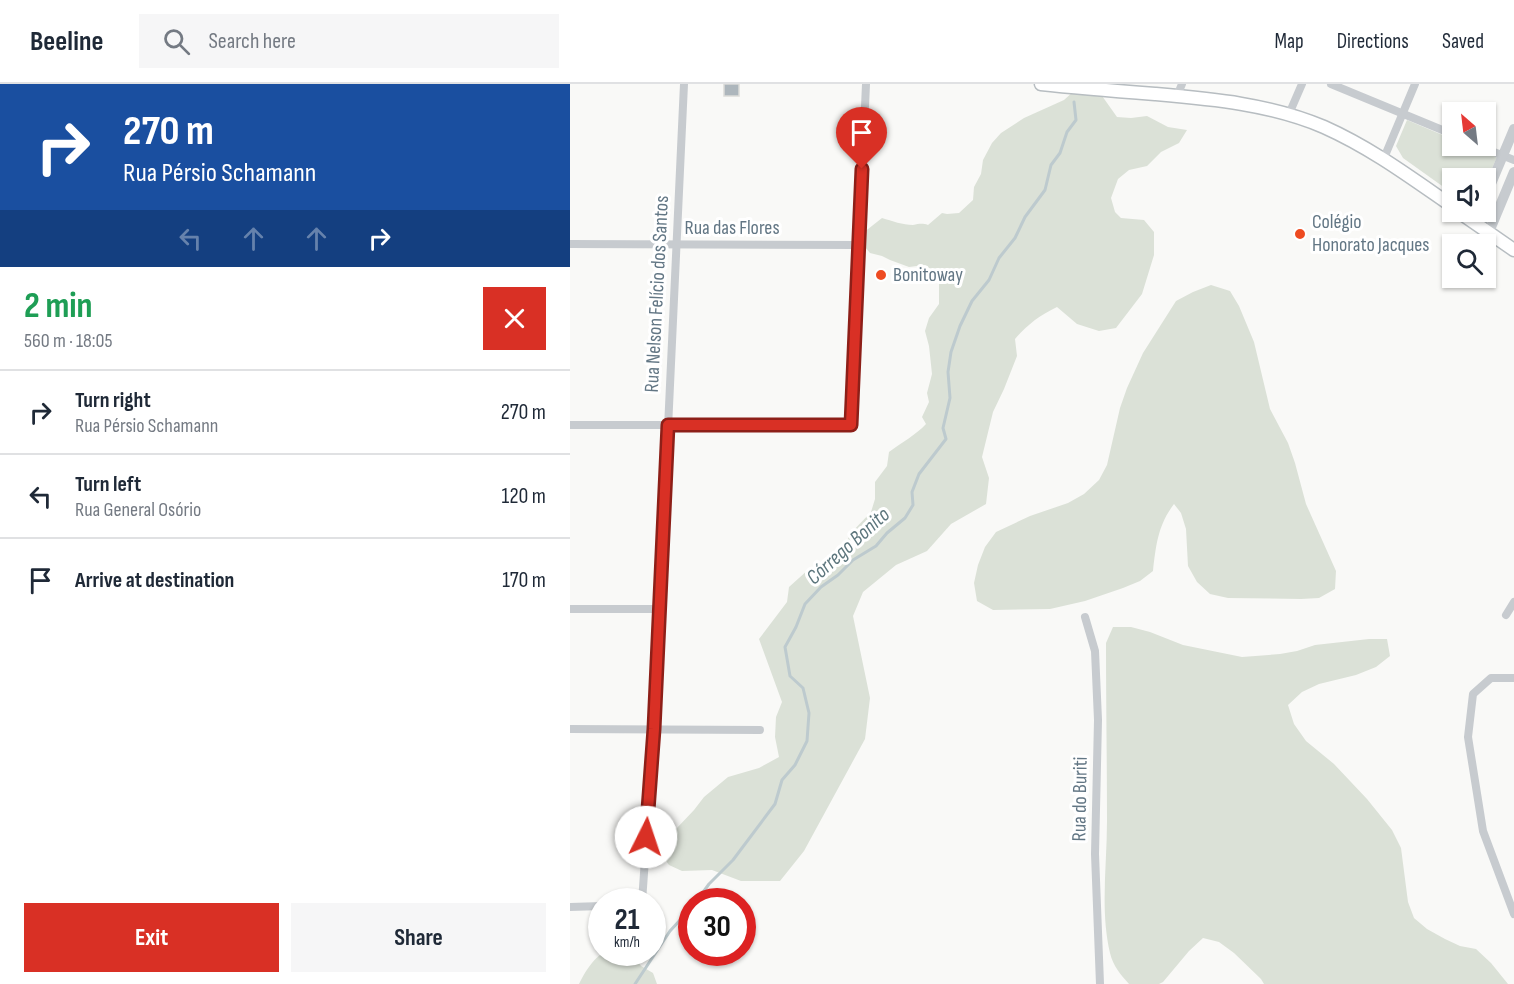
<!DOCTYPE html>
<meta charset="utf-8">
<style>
:root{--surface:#fff;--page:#f6f6f7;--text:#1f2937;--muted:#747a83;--line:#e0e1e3;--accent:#d93025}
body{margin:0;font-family:"Sofia Sans Condensed",sans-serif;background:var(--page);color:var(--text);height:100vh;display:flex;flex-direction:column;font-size:22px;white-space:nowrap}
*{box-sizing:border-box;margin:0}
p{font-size:20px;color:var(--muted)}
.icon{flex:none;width:33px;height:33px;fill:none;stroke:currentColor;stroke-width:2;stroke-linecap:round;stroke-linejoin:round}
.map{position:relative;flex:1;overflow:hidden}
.drawer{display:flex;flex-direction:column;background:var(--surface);width:570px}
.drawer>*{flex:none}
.guide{background:#1a4fa0;color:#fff;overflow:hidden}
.needle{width:39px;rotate:332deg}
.fabs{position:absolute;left:872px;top:18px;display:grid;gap:12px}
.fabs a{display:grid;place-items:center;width:54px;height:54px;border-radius:0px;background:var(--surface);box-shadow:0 2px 4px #0004;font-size:30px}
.speed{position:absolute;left:18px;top:804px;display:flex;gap:12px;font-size:30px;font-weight:700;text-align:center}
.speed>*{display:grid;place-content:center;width:78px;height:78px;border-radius:50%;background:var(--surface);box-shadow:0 2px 4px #0004;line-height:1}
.speed small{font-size:15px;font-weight:400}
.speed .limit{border:9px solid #d22;background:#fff;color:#111}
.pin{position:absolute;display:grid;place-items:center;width:51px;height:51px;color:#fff;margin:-62px -26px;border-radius:50% 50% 50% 0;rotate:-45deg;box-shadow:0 0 6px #0007}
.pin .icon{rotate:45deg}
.me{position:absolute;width:66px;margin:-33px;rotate:4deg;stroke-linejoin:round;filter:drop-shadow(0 0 4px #0008)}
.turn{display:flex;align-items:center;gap:21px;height:126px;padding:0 24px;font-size:27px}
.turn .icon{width:78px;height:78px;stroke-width:2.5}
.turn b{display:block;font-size:42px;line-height:51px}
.lanes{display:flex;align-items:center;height:57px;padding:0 24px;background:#0003;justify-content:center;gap:30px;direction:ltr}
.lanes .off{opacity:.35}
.round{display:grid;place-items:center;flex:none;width:63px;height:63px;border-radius:0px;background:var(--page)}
.head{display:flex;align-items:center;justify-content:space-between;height:102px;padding:0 24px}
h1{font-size:36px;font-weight:700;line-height:45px;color:#1e9e55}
.action{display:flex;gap:12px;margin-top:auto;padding:12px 24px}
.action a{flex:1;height:69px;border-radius:0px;background:var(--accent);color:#fff;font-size:24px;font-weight:700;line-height:69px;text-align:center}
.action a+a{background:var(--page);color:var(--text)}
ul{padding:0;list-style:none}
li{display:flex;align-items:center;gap:18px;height:84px;padding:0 24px;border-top:2px solid var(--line)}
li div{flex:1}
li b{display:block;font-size:22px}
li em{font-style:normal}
header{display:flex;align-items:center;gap:36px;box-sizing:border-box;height:84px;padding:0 30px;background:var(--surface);border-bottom:2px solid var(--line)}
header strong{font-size:28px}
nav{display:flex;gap:33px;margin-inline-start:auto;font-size:21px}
.search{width:420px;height:54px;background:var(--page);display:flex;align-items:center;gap:15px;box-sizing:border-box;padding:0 21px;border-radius:0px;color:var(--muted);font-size:22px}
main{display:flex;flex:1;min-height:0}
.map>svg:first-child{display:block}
.green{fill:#dbe1d7}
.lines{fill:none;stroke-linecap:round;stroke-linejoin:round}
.stream{stroke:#bdcace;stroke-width:3}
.building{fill:#adb6bc;stroke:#dbdbd9;stroke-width:1.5}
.primary-casing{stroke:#b7bdc1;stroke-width:15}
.minor{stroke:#c7cbcf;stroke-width:8}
.tertiary{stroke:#c7cbcf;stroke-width:10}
.primary{stroke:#fff;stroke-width:12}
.route-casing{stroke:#8d1f18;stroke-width:15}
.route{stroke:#d93025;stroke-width:10}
.poi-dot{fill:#ee4b21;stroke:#fff;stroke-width:2}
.labels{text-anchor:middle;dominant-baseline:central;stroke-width:6;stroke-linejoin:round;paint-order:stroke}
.poi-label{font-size:20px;fill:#627684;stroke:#fff;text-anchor:start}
.street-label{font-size:20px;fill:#627684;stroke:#fff}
.water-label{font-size:21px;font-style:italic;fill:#5d767d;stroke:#fff}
</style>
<header>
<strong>Beeline</strong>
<div class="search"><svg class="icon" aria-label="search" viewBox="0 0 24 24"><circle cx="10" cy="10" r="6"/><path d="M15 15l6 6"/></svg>Search here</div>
<nav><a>Map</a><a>Directions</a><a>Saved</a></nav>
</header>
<main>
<section class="drawer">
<div class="guide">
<div class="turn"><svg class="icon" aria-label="right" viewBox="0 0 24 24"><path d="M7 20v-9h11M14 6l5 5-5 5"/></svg><div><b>270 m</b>Rua Pérsio Schamann</div></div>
<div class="lanes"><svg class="icon off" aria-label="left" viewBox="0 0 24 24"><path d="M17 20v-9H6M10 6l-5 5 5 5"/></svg><svg class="icon off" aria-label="ahead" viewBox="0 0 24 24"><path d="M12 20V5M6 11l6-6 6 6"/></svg><svg class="icon off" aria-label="ahead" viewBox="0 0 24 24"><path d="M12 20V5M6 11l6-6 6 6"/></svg><svg class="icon" aria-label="right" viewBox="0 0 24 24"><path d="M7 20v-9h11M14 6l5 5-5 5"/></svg></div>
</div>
<div class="head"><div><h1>2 min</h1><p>560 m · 18:05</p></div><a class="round" style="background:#d93025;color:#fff"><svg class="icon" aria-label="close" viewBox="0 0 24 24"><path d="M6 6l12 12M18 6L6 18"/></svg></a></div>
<ul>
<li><svg class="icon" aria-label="right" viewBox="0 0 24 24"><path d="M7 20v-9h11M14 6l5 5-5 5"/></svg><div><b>Turn right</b><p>Rua Pérsio Schamann</p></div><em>270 m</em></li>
<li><svg class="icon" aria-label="left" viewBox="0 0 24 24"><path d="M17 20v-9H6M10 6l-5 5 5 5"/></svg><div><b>Turn left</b><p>Rua General Osório</p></div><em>120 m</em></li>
<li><svg class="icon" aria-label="arrive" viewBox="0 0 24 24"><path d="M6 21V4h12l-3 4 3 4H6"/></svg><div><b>Arrive at destination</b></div><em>170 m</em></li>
</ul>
<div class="action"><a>Exit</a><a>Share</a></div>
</section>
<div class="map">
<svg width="944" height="900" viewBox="0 0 944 900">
<rect width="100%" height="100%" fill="#f9f9f7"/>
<g class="green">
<path d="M505,6L530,9L547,33L561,34L577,32L598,43L617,46L609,59L591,68L577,82L559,86L548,95L541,114L545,128L551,134L574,136L584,148V171L572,210L546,244L529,247L507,240L487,223C469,232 458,240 445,255L447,272L434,305L423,328L412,373L419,394L416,420L381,440L357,467L326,481L293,508L283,532L300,614L295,655L234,767L210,797H171L142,786L112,787L99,781L89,767L106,745L124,726L134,713L158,693L189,684L209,673L205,653L206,633L212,618L189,555L217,518L219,503L239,485L258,477L272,466L281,449L301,428L305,415V398L317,382L319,368C332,358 346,351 356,340L352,333L359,318L357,309L362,290L359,262L355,247L359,234L369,220V199L363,187L355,181L339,183L320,176L312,172L300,169L295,163L293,149L312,134C322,137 333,141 343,141C349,140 352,139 358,141L372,129L377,130L389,129L403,116L404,103L411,90L413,76L422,59L431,49L454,34L494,16Z"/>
<polygon points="837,36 882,55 882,62 898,62 927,73 915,100 915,94 882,94 882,109 833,74 826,62"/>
<path d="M641,201L660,207L669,222L684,258L700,325L718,359L725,379L736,420L766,487L765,505L749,514L731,515L658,514L640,510L627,498L618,482L616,445L611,429L604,420C588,441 586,461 583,487L570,497L553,504L515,517L480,525L423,526L407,517L404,499L408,481L415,463L426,448L460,432L498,419L514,410L529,396L537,381L550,324L557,304L573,269L606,217L623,208Z"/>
<path d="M543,543H561L580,548L613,561L672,573L710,570L727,567L745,561L799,555H817L820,572L806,583L786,591L749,600L732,608L718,621L724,640L736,657L764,680L797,715L822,746L831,764L838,818L844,834L857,845L875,855L890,862L906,865L921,879L938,900H694L691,895L664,869L649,858L633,854L619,867L593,898L589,900H559C551,891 543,882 540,869C530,826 537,781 537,737C537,678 536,619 536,559Z"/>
<path d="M33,869H62L71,882L83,889L87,900H9C15,888 22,876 33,869Z"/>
</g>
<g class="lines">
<g class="stream">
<polyline points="126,818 139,800 163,776 205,720 212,696 225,681 237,657 239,629 233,604 220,592 215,563 226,543 235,520 251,503 268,491 283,476 306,462 317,449 335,434 343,421 342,408 349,390 376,355 373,344 380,314 378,288 381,268 390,242 402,217 419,196 429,174 445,154 455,133 475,106 481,81 490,69 497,48 506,36 504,18"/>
<polyline points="65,900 100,847 122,823"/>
</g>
</g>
<rect class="building" x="154" y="0" width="15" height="12"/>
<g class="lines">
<g class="primary-casing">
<g id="primary">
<path d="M471,0C509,4 547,7 585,10C642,15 700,20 754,43C801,64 840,93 882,122"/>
<polyline points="889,128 944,166"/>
</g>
</g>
<g class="minor">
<polyline points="761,0 882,50"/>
<polyline points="607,12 612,0"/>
<polyline points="719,30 732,0"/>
<polyline points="909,62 944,76"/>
<polyline points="814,74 845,0"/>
<polyline points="0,160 289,161"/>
<polyline points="0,341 281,341 296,0"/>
<polyline points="0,525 89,525"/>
<polyline points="936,531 944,518"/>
<polyline points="515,533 525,567 528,636 525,770 530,900"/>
<polyline points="944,594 921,594 903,610 898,653 913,747 944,830"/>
<polyline points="0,645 190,646"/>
<polyline points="72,818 84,645 114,0"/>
<polyline points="0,823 32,822"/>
</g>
<g class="tertiary">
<polyline points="915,114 944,45"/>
<polyline points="919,148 944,88"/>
</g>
<use href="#primary" class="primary"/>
</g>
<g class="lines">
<g class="route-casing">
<polyline id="route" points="76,753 84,645 98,341 281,341 292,85"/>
</g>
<use href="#route" class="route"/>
</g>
<g class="poi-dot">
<circle cx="730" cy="150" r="6"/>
<circle cx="311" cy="191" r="6"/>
</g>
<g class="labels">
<g class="poi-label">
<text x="742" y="138">Colégio<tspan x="742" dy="23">Honorato Jacques</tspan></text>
<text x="323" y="191">Bonitoway</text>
</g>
<g class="street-label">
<text x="162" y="144">Rua das Flores</text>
<text transform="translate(87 210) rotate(-87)">Rua Nelson Felício dos Santos</text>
<text transform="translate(510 715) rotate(-89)">Rua do Buriti</text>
</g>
<g class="water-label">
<text transform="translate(278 462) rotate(-42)">Córrego Bonito</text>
</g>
</g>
</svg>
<div class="fabs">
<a><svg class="needle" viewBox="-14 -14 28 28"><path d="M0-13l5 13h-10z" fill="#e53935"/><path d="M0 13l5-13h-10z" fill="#747a83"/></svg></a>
<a><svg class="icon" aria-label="sound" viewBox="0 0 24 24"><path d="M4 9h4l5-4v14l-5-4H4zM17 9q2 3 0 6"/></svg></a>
<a><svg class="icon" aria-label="search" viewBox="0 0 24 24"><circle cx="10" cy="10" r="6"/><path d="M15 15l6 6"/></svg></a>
</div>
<div class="speed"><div>21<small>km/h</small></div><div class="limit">30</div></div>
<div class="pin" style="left:292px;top:85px;background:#d93025"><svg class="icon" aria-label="arrive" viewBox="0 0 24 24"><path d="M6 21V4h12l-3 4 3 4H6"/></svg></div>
<svg class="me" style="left:76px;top:753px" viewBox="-20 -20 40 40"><circle r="19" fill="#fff"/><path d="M0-13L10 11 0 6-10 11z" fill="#d93025"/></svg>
</div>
</main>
